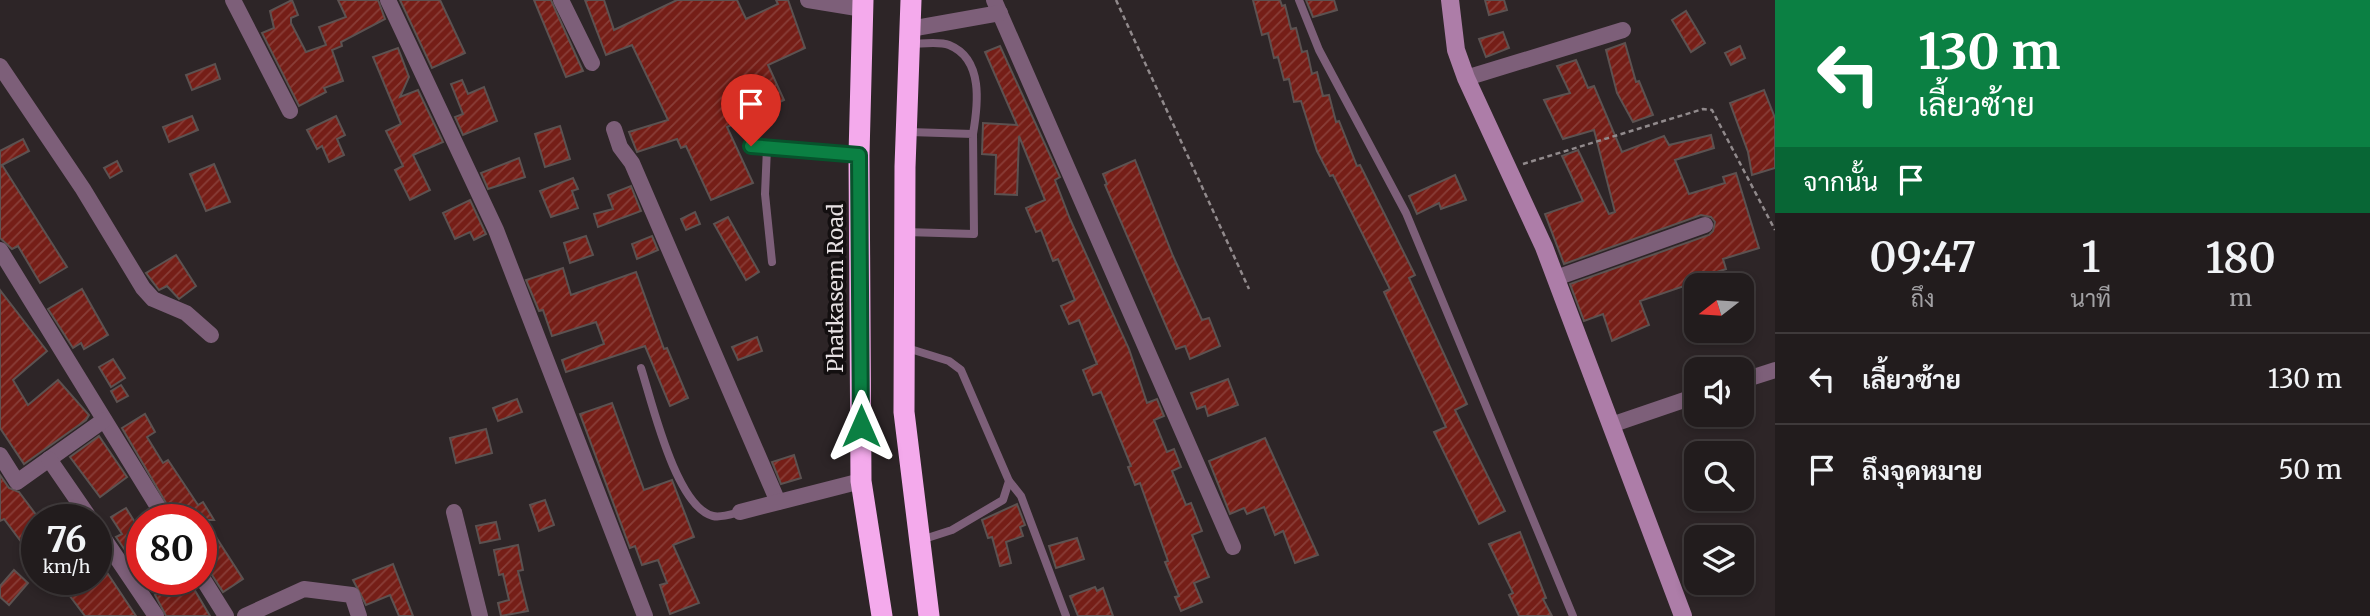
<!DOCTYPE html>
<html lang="th">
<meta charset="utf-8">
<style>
:root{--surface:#221c1d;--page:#2a2526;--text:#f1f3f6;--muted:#a2a1a4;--line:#3f3a3b}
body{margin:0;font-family:Merriweather,Sarabun,serif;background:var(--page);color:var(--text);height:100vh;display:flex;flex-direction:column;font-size:26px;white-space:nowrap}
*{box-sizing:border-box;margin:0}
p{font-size:23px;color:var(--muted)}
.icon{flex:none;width:38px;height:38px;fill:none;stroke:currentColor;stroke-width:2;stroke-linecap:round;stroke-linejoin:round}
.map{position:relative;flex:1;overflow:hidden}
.details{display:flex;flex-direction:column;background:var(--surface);width:595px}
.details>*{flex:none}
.guide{background:#0b8043;color:#fff;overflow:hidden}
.needle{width:46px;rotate:253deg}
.tools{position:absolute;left:1684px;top:273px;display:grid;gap:14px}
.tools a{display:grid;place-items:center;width:70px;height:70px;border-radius:14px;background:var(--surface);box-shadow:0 4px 10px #0003,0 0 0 2px var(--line);font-size:35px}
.speed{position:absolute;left:21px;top:504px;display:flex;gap:14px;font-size:35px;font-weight:700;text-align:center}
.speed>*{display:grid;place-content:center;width:91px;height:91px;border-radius:50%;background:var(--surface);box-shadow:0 4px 10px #0003,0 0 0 2px var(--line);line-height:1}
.speed small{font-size:18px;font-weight:400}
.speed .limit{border:10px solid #d22;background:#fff;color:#111}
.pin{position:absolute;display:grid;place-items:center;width:60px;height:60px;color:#fff;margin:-72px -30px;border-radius:50% 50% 50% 0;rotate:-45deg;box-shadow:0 0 7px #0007}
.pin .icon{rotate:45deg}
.me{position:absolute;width:77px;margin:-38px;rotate:0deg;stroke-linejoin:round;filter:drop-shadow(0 0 5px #0008)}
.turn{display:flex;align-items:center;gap:24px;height:147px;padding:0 28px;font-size:32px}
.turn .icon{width:91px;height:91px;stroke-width:2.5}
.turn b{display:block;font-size:49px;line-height:60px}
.then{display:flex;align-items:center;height:66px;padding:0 28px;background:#0003;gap:14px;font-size:26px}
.eta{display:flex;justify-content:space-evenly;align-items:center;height:119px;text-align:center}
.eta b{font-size:42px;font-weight:600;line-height:49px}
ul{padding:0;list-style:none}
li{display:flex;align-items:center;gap:21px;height:91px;padding:0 28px;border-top:2px solid var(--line)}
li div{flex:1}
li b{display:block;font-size:26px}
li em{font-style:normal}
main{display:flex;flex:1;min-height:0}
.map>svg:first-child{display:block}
.building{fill:url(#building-hatch);stroke:#5c5251;stroke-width:2}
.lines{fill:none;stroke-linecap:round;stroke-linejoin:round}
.path{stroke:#918a8c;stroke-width:2.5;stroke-dasharray:5 3.5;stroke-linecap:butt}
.lane{stroke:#7d5f79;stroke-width:8}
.street{stroke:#7d5f79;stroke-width:16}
.secondary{stroke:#ad7da8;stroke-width:18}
.highway{stroke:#f4aaec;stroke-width:21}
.route-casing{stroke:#07532c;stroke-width:18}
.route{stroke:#0b8043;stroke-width:12}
.labels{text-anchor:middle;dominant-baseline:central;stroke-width:7;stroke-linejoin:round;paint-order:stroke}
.street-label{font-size:21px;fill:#e6e0e2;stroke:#130f10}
</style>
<main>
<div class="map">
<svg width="1775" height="616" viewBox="0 0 1775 616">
<defs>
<pattern id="building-hatch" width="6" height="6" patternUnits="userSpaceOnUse" patternTransform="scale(1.75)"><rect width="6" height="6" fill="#751e17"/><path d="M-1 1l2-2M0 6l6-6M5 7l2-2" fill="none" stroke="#893e38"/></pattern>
</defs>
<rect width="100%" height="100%" fill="#2d2527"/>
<g class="building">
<polygon points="292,0 298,15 291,18 291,23 306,52 326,45 319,27 346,17 338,0 378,0 385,19 341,42 342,46 332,50 343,81 324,88 326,92 299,106 262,33 274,28 270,11"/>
<polygon points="400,0 440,0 465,53 432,68"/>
<polygon points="534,0 551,0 583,71 566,77"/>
<polygon points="585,0 604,0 614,30 677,0 737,0 746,19 778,4 776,0 788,0 805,48 768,65 784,100 727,127 753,183 711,200 686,146 681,148 677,139 637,152 629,132 668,120 632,45 606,55"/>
<polygon points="1253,0 1280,0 1282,6 1285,5 1291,29 1296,28 1302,52 1307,51 1312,74 1317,72 1323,96 1329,95 1336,122 1339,121 1357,166 1360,165 1415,275 1409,278 1467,404 1455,410 1505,511 1479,524 1434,432 1446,427 1384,292 1390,289 1333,175 1330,176 1317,151 1301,101 1294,102 1289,79 1284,80 1278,57 1274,58 1268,33 1262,35"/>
<polygon points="1306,0 1334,0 1337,10 1313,17"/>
<polygon points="1485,0 1504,0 1507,10 1489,15"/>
<polygon points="1686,11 1705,43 1691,52 1672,20"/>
<polygon points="1503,32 1509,48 1486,57 1479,39"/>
<polygon points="1625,43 1636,82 1639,81 1653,115 1633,122 1617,93 1606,50"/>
<polygon points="1000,46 1060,177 1055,180 1070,219 1129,349 1147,403 1157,399 1164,416 1154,420 1167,452 1174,449 1181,467 1172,471 1186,505 1191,503 1202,531 1192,535 1209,577 1194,583 1202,602 1181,611 1175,597 1179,596 1165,562 1168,561 1140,483 1135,485 1128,467 1131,466 1101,392 1093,395 1083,370 1097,364 1079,320 1069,324 1061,306 1075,300 1058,259 1053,261 1041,230 1036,232 1026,208 1045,200 1019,136 1017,195 995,194 996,155 982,154 983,123 1017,125 985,52"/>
<polygon points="1740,46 1745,58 1731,65 1725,53"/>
<polygon points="398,48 409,77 400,97 418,90 443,142 413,155 430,190 410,200 395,170 403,166 386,131 401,124 373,57"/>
<polygon points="1576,60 1588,88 1594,86 1622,152 1664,136 1669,145 1711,135 1714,148 1675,160 1689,194 1725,183 1723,177 1736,173 1759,248 1723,259 1726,269 1708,275 1711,285 1696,285 1696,313 1684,286 1640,301 1649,325 1612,341 1603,314 1584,321 1570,284 1709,235 1713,231 1715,222 1711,217 1701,215 1564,264 1545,214 1583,201 1562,156 1578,150 1609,214 1615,212 1594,130 1563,139 1544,100 1570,93 1557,66"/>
<polygon points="215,64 220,79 192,90 186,75"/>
<polygon points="462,80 468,94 484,87 497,121 463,135 455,117 463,114 451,84"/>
<polygon points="1764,90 1775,118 1775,168 1752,175 1748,152 1730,103"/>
<polygon points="192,116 198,130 169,142 163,127"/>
<polygon points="336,116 345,135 337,139 344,155 329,162 322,146 317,149 307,130"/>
<polygon points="560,126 570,159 545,167 535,134"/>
<polygon points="23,139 29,151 2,165 67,267 40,283 18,246 12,249 0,238 0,151"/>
<polygon points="519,158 525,177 488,189 481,173"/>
<polygon points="1135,160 1173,256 1202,320 1209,318 1220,346 1190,359 1185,346 1176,349 1105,185 1107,184 1103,174"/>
<polygon points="117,161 122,171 110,178 104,168"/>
<polygon points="214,164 230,202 206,211 190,174"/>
<polygon points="1455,175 1466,200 1441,209 1439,203 1417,214 1409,196"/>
<polygon points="573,178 578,189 572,191 578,208 551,217 540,191"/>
<polygon points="631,186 641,211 598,227 594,214 613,209 608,195"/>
<polygon points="470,200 486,234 474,240 470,232 455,239 443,213"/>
<polygon points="695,212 700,224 686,230 681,219"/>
<polygon points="728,217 759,272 746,280 714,224"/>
<polygon points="586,236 593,255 570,263 564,243"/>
<polygon points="652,236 658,250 637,259 632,244"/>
<polygon points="176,255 196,286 179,299 167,286 159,290 146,273"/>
<polygon points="563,268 571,295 636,272 664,349 667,348 688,398 670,406 645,346 566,372 562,360 604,344 596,322 552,336 543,310 539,311 526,280"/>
<polygon points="82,289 108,335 84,349 81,343 73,348 48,309"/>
<polygon points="0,290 47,351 13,380 28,405 58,380 89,415 86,420 24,464 0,428"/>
<polygon points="757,337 762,351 738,360 732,347"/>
<polygon points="113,359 125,378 111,387 99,367"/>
<polygon points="1228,379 1238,405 1208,416 1205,406 1197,409 1191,393"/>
<polygon points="121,385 128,396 117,402 111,391"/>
<polygon points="517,399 522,412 498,421 493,408"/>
<polygon points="612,403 644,490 672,480 694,537 673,545 699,603 670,614 660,585 667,583 658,560 642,565 635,546 630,548 580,414"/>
<polygon points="145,414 155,432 147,437 163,463 168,460 198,505 203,502 214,520 205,520 243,579 223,592 201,558 201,520 176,520 122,428"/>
<polygon points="486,429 492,453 456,463 450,438"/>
<polygon points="99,436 127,477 100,497 70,457"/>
<polygon points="1265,438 1318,555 1295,563 1283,531 1275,535 1264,507 1247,514 1244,508 1230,514 1209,461"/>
<polygon points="794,455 801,478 781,484 772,462"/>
<polygon points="0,475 9,488 19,492 37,516 37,563 4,519 0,521"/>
<polygon points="545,500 554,525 539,531 530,505"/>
<polygon points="1017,504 1025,525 1020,527 1023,536 1006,542 1011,563 1000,566 992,537 988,538 982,520"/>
<polygon points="126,508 136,524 142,521 142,575 116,537 122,534 111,517"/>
<polygon points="496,522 500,539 480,543 476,526"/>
<polygon points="1520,532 1546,598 1543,599 1552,616 1519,616 1509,595 1513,593 1489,544"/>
<polygon points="1077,538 1084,559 1056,568 1049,546"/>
<polygon points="518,545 523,570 518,571 528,611 501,616 498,603 509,600 503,574 499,575 494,550"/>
<polygon points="96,556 136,616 85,616 57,579 96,579"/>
<polygon points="393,564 413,616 399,616 390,595 366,605 353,580"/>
<polygon points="14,570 28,583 9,605 0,597 0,586"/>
<polygon points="183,579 194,589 210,616 166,616 155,595"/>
<polygon points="1095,587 1097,591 1103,588 1113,616 1078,616 1070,596"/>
</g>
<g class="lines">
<g class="path">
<polyline points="1116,0 1249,289"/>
<polyline points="1523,164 1703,109 1712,110 1775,230"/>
</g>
<g class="lane">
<polyline points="1299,0 1319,50 1406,213 1573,616"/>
<path d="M910,44C921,44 939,41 949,45C984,59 978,105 973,134"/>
<polyline points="751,146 856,155"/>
<polyline points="767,148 765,194 772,262"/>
<polyline points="905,232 974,234 973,134 909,132"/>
<polyline points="907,348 949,361 961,370 1009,481 1003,500 952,530 921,540"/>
<path d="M641,368C652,402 676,507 713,516C721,518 732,514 740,512"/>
<polyline points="1009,481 1021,496 1066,616"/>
</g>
<g class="street">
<polyline points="233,0 290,111"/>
<polyline points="388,0 496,230 645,616"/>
<polyline points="561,0 592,63"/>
<polyline points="808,0 863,9"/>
<polyline points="994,0 1233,547"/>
<polyline points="910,29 1000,13"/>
<polyline points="0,66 83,189 143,288 153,299 186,313 211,335"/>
<polyline points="1466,78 1623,30"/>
<polyline points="614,129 620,147 632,163 778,502"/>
<polyline points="0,250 166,520"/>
<polyline points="1556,278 1705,225"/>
<polyline points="1741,381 1775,370"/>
<polyline points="1611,425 1696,396"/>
<polyline points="0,455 17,482 104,420"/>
<polyline points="49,459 91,520"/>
<polyline points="454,512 480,616"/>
<polyline points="740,512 861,481"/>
<polyline points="96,527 156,616"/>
<polyline points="201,576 226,616"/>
<polyline points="245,616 304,589 352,595 359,616"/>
</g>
<polyline class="secondary" points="1450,0 1456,50 1466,78 1544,247 1683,616"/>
<g class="highway">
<polyline points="863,0 859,155 861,481 882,616"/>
<polyline points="911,0 905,167 904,412 929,616"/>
</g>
</g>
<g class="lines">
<g class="route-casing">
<polyline id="route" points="751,146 859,155 861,426"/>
</g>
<use href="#route" class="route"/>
</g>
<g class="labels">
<g class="street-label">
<text transform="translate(835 288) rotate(-90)">Phatkasem Road</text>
</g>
</g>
</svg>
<div class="tools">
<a><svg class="needle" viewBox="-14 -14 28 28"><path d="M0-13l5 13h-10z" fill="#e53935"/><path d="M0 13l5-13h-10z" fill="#a2a1a4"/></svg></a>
<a><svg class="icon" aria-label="sound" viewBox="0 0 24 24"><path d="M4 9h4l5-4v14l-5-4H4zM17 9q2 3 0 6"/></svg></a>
<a><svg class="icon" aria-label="search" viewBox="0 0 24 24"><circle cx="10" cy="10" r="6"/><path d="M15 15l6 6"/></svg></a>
<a><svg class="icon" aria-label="layers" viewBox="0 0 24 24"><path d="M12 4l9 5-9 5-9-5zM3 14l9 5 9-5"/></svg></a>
</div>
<div class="speed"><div>76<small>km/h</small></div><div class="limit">80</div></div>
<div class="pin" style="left:751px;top:146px;background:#d93025"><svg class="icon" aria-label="arrive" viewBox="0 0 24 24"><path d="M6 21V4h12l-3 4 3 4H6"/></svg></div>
<svg class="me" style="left:861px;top:426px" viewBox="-20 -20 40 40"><path d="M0-17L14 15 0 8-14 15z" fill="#0b8043" stroke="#fff" stroke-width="4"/></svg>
</div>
<section class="details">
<div class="guide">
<div class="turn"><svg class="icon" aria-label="left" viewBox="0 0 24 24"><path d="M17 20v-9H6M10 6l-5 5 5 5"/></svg><div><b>130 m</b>เลี้ยวซ้าย</div></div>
<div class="then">จากนั้น<svg class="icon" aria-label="arrive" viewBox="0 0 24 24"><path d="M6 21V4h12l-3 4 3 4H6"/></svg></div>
</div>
<div class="eta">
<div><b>09:47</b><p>ถึง</p></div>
<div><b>1</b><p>นาที</p></div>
<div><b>180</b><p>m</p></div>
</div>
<ul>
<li><svg class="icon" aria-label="left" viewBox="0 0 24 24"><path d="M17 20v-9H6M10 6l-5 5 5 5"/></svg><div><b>เลี้ยวซ้าย</b></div><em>130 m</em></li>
<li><svg class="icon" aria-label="arrive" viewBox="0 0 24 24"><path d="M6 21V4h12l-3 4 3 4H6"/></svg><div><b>ถึงจุดหมาย</b></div><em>50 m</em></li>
</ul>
</section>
</main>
